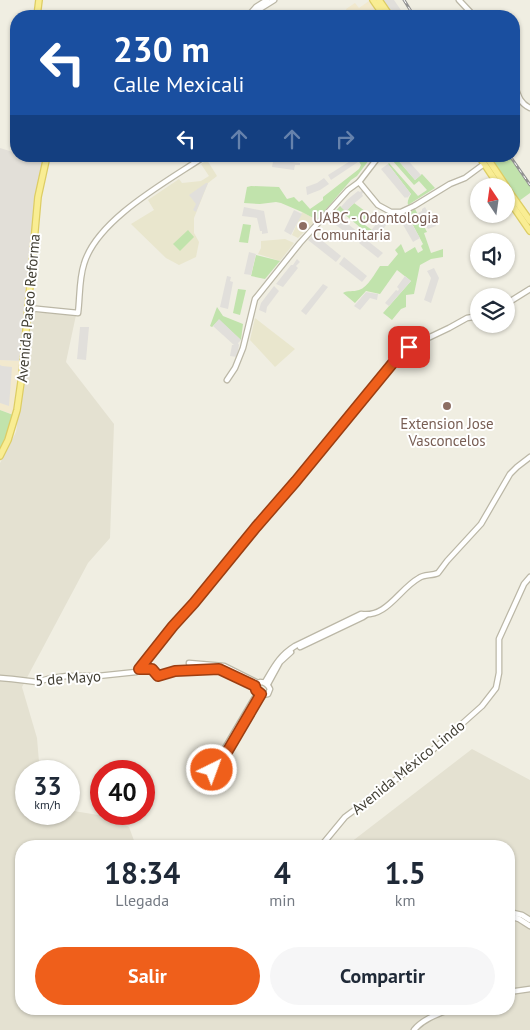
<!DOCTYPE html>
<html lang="es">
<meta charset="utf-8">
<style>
:root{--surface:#fff;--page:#f6f6f7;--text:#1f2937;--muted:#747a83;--accent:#ef5f1b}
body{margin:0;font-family:"PT Sans",sans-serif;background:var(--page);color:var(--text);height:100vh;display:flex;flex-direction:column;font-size:19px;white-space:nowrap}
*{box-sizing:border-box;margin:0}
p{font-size:16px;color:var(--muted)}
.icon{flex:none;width:28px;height:28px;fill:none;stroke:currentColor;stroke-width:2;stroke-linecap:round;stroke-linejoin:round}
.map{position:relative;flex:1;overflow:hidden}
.sheet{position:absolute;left:15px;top:840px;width:500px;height:175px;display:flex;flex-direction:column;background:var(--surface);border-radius:20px;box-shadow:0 1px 4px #0004}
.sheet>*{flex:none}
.top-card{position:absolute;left:10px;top:10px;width:510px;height:152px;border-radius:20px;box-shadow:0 1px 4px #0004;background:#1a4fa0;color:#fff;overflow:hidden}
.needle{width:32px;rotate:347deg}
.tools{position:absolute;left:470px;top:178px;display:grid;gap:10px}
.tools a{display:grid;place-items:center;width:45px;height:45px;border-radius:50%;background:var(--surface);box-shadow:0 1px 4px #0004;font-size:25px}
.speed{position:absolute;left:15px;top:760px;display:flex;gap:10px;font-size:25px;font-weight:700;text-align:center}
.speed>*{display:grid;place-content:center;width:65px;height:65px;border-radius:50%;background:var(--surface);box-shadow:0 1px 4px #0004;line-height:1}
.speed small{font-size:12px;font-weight:400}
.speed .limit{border:8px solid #d22;background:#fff;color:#111}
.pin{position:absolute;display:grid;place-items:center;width:42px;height:42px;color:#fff;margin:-21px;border-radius:10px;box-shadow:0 2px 8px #0006}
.me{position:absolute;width:55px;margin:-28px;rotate:42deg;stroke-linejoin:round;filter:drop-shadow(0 0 4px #0008)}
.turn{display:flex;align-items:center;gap:18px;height:105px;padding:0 20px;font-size:22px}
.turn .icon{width:65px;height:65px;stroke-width:2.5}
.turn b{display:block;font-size:35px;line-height:42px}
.lanes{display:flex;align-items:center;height:48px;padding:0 20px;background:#0003;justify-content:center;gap:25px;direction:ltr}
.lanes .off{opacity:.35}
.eta{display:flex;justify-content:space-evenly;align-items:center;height:85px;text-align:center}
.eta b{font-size:30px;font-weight:700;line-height:35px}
.button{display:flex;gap:10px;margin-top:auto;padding:10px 20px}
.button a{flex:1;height:58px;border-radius:30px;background:var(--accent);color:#fff;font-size:20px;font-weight:700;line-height:58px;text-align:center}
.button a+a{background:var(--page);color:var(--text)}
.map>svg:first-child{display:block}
.residential{fill:#e4e1d1}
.commercial{fill:#f2e9ce}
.industrial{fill:#e2dfd8}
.education{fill:#e9e6cd}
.green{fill:#c1e3ac}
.parking{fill:#e1dfdb}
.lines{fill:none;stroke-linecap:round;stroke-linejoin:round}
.minor-casing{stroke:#bbb7a6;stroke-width:7}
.major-casing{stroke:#ddcd64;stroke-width:8}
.minor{stroke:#fff;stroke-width:4.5}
.major{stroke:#f9ed93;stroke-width:5.5}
.rail-casing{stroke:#929292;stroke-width:3}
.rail{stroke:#fff;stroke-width:1;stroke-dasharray:4;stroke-linecap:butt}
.route-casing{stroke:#9b3e12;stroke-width:12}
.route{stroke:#ef5f1b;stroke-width:9}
.education-dot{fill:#8d6e63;stroke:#fff;stroke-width:2}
.labels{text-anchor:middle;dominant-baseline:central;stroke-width:4;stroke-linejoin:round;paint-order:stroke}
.education-label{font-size:15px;fill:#785e54;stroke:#fff;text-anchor:start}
.street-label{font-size:15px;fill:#413e33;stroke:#fff}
</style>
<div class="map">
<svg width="530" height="1030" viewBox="0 0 530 1030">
<rect width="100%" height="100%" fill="#f0eee2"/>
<polygon class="residential" points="31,312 76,315 66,362 114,424 110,538 88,563 22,687 37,738 39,762 43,771 26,771 26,814 69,814 69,808 74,811 110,817 129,827 136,846 21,846 21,1009 509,1009 509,846 346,846 472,749 530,780 530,1030 0,1030 0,463 16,432"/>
<g class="commercial">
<polygon points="369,1 379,16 349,16 346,9 355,3 359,8"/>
<polygon points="0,360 22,361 15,415 0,410"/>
</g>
<polygon class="industrial" points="0,148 16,153 16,156 28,156 45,161 41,180 22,361 0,360"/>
<g class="education">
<polygon points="207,160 217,176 208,183 194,218 194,233 199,242 196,257 179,265 166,258 131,224 154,210 148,200 179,179 182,183 201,181 209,176 201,164"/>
<polygon points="302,212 317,220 308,228 298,238 292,235"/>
<polygon points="285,239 294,243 280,261 258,254 261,248 261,241"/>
<polygon points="255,318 295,349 275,367 250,340"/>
</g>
<g class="green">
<polygon points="356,156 372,156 357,176 351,180 317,220 302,212 281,203 276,202 260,204 244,203 247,187 251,186 279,187 287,199 294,197 299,202 302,200 310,209 323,200 323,197 359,169 361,165"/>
<polygon points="491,156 510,156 530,186 530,193 519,201 489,157"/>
<path d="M395,158L397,159L415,180L422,174L435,188L408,205C407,202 409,197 411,194L388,164L389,163L418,196L427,190L419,181L414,185L392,160Z"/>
<polygon points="354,203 369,214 362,223 372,230 368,234 343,213 338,219 333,214 340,206 346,211"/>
<path d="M415,209L427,232L424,233L431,253L443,249V257L431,259L420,265L414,294L406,295V307L401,309L392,320L383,313L411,281L397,270L380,294L366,291L355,303L343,293C348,290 353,292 359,290C368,287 375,273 380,266H388L398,254L395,250L401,244L405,253L415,247L418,253L423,250L421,246L423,244L407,214Z"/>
<polygon points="243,224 251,225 248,243 239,242"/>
<polygon points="188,230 194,237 180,251 173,244"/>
<polygon points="256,255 280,261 265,279 251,276"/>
<polygon points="238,289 246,290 240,315 233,313"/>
<polygon points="217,307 223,316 243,324 241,340 219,320 212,327 210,326"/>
<polygon points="0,410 16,416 0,456"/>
</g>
<g class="parking">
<polygon points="383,0 394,0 405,16 394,16"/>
<polygon points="401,156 404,156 421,175 415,180 397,159"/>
<polygon points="355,158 358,162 331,180 328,175"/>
<polygon points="275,160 300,163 300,165 295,165 294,170 272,167 273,162 274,162"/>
<polygon points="388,164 411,194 407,198 406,197 405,198 381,169"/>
<polygon points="324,178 329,184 320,190 307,195 306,187 317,183"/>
<polygon points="206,183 208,183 196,212 193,210 196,204 189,195"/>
<polygon points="365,188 366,190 362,194 363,196 350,207 346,212 341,207 347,200 358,191 360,192"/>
<polygon points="244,207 264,211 268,233 262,234 262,231 260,231 257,218 242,216"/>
<polygon points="425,207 436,226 428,229 418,213 422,211 422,209"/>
<polygon points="294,210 302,214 291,235 284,231"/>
<polygon points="333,214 338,218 339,217 358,232 353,238 328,219"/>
<polygon points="383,216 390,220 374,241 368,237 368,234"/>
<polygon points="409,219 420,238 413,242 402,223"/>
<polygon points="314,234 341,256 336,262 308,240"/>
<polygon points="364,238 383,253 378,258 359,243"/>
<polygon points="249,252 256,254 251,275 244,274"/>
<polygon points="344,257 367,276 362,282 339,264"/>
<polygon points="297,259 300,262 296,266 298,268 283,287 276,284 291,265 293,265"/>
<polygon points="434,268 439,278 431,303 424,300 431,278 427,271"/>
<polygon points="227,276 231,277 230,281 233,282 228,309 220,307"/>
<polygon points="405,276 411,281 389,306 385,303 396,290 398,291 399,289 397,287"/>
<polygon points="323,284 328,287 306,315 301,311"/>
<polygon points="274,286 279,291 267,307 266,313 259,310 261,303"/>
<polygon points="366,292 378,294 377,300 370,298 360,310 354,306"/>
<polygon points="219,319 241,340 238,343 239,345 237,357 230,356 232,345 234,345 213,326"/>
<polygon points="80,327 89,327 86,360 77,359"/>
<polygon points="0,365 2,366 12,367 9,406 0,403"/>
</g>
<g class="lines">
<g class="minor-casing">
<g id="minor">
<polyline points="459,0 474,16"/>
<polyline points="248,16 256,7 267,0"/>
<polyline points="251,16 258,10 274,0"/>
<path d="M514,83C518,94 519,103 530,108"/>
<polyline points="359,182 378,205 391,212 401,212 414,206 450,184 465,178 484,164"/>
<polyline points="506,304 530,289"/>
<path d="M28,308L78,313C80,298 79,279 84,264C97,219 168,181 205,156"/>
<polyline points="227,380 235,368 243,348 255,299 300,243 348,190 359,182 379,156"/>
<polyline points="300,647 363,617 366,615"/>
<polyline points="189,663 224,666 258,683"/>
<polyline points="139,669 152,669 158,676 175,671 219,669 255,686"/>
<polyline points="0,678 12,679 37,682 51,678 67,676 98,676 136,672 173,626 194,603 255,527 296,481 392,365 409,347 449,328 467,318 479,316"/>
<path d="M260,682C265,682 268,684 270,689L268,694L263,695L256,690V685Z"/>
<path d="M265,682C274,667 279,656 295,646L361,614C387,618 399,589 419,578C424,574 432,576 438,573L447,561L481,524L510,474L517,467L530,457"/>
<polyline points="268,684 280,662 291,652"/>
<polyline points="212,773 215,772 220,764 261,694"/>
<polyline points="210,778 212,773 212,770 258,692"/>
<polyline points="321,846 345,817 418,763 482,706 496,688 499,673 499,639 524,584 530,577"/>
<polyline points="509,912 522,915 530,920"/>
<polyline points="509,916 519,919 530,926"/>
<polyline points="509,992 530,989"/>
<path d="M414,1030C423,1019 438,1014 451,1009"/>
</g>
</g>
<g class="major-casing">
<g id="major">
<polyline points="373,0 384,16"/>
<polyline points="379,0 390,16"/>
<polyline points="37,16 39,0"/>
<polyline points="479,156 499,186"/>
<polyline points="486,156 506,186"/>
<polyline points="506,187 530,221"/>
<polyline points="506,196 530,231"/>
<polyline points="0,456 8,440 17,410 22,375 38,197 47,156"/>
</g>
</g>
<use href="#minor" class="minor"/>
<use href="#major" class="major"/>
<g class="rail-casing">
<g id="rail">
<polyline points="404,0 414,16"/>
<polyline points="510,156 530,185"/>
</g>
</g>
<use href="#rail" class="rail"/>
</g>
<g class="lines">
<g class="route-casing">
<polyline id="route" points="212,770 212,774 215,772 220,764 261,694 256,690 255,686 219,669 175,671 158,676 152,669 139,669 173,626 194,603 256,527 296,481 392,364 409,347"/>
</g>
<use href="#route" class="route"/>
</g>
<g class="education-dot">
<circle cx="303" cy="226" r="5"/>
<circle cx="447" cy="406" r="5"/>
</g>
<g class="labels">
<g class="education-label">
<text x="313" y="217">UABC - Odontologia<tspan x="313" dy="17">Comunitaria</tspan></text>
<text x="447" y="423" text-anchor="middle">Extension Jose<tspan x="447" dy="17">Vasconcelos</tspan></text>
</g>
<g class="street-label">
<text transform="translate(28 308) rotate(-85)">Avenida Paseo Reforma</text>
<text transform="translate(68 678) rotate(-4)">5 de Mayo</text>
<text transform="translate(408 767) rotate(-39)">Avenida México Lindo</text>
</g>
</g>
</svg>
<div class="tools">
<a><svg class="needle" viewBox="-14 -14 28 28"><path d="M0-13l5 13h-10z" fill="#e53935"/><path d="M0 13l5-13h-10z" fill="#747a83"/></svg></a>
<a><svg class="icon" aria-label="sound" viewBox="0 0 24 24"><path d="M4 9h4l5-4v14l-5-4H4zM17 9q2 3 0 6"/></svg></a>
<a><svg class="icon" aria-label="layers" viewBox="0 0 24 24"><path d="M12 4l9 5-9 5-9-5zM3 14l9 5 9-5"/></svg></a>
</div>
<div class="speed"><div>33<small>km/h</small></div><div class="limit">40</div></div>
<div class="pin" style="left:409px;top:347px;background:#d93025"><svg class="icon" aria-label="arrive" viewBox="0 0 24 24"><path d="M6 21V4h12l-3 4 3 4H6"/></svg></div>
<svg class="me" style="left:212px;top:770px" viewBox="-20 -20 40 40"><circle r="17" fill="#ef5f1b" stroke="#fff" stroke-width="3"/><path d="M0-11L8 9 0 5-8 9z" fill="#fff"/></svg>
<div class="top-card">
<div class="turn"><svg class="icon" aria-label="left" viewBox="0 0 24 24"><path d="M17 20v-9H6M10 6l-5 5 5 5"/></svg><div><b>230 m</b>Calle Mexicali</div></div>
<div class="lanes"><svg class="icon" aria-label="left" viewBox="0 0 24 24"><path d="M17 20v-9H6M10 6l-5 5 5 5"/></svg><svg class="icon off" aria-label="ahead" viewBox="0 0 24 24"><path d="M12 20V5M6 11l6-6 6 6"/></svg><svg class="icon off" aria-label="ahead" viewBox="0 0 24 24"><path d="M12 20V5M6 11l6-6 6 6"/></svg><svg class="icon off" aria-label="right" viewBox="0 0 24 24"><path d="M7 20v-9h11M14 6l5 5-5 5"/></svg></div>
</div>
<section class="sheet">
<div class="eta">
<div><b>18:34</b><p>Llegada</p></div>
<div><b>4</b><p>min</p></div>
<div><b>1.5</b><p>km</p></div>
</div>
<div class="button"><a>Salir</a><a>Compartir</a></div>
</section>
</div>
